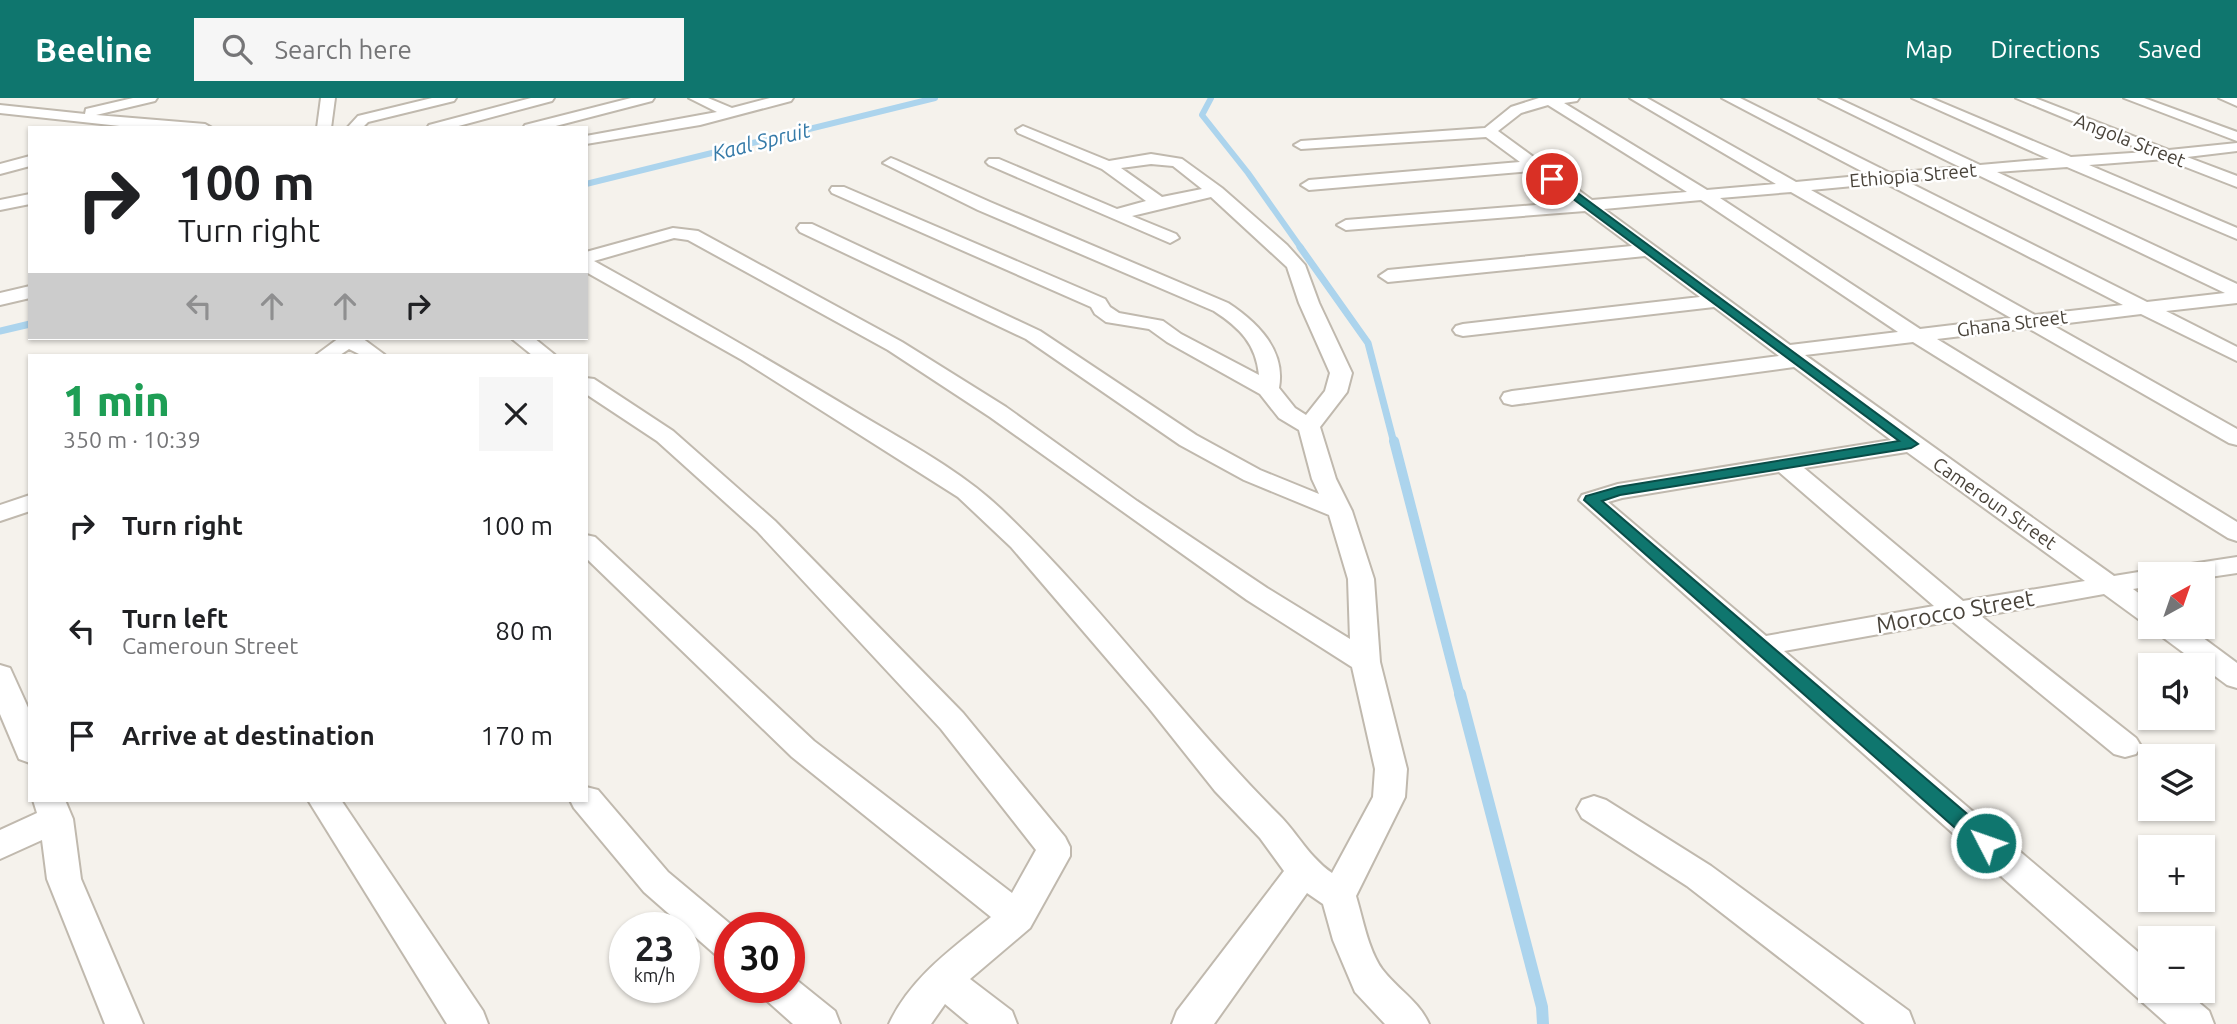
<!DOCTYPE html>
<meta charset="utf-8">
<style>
:root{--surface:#fff;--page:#f6f6f6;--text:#202124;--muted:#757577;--accent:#0f766e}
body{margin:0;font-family:Ubuntu,sans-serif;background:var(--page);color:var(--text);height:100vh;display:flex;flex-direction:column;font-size:26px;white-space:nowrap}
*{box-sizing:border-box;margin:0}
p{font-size:23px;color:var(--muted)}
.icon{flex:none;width:38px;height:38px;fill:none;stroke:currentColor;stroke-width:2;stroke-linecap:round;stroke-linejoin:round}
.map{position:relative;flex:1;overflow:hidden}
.sheet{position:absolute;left:28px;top:256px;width:560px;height:448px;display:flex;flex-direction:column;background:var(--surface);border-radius:0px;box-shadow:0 2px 5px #0004}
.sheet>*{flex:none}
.hud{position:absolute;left:28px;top:28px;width:560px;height:214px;border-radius:0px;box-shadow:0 2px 5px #0004;background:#fff;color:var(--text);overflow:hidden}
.needle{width:46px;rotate:40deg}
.controls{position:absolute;left:2138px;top:464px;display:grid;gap:14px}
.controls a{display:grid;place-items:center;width:77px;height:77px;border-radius:0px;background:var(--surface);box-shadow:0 2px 5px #0004;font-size:35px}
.speed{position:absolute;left:609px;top:814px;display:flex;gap:14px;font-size:35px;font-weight:700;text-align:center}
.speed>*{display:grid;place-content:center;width:91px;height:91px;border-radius:50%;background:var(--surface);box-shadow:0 2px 5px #0004;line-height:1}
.speed small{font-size:18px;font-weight:400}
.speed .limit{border:10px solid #d22;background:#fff;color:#111}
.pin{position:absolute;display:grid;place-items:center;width:60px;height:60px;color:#fff;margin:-30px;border:4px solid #fff;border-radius:50%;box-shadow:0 2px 7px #0007}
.me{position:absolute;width:77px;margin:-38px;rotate:311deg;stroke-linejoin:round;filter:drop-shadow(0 0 5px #0008)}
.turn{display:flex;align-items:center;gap:24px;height:147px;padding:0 35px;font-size:32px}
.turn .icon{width:91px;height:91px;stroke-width:2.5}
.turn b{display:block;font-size:49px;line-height:60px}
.lanes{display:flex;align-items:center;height:66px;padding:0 35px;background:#0003;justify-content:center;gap:35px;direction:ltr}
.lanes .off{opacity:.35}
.round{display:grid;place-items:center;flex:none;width:74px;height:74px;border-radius:0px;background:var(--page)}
.headline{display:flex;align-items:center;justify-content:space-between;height:119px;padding:0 35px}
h1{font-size:42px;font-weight:800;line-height:52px;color:#1e9e55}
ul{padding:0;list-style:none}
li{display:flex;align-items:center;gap:21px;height:105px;padding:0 35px}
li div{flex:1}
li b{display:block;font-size:26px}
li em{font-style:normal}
header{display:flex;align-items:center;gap:42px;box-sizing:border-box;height:98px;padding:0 35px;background:var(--accent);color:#fff}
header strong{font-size:33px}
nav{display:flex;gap:38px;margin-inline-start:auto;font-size:24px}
.search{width:490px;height:63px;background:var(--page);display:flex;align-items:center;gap:18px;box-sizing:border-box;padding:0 24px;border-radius:0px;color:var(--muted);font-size:26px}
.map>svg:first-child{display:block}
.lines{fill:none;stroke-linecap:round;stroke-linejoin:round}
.stream-far3{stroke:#acd4ed;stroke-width:6}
.stream-far2{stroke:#acd4ed;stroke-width:7}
.stream-far1{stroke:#acd4ed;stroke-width:10}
.stream{stroke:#acd4ed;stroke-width:12}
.minor-casing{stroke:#c0b9ae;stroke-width:4}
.minor{fill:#fff;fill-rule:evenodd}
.route{fill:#0f766e;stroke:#0a4d48;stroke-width:2}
.labels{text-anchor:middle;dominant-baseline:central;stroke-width:5;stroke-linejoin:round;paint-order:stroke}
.far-street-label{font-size:19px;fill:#49433a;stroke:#fff}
.far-water-label{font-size:21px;font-style:italic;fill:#357aa8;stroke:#fff}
.street-label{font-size:23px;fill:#49433a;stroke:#fff}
</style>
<header>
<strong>Beeline</strong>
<div class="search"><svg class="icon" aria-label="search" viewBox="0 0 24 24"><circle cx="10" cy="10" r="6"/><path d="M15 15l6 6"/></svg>Search here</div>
<nav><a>Map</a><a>Directions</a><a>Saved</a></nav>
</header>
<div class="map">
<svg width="2237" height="926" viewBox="0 0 2237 926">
<rect width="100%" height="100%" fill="#f5f2ec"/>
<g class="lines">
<g class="stream-far3">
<polyline points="1211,0 1202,17 1248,75 1301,150"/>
<polyline points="586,86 935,0"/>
</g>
<g class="stream-far2">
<polyline points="1300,149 1368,245 1394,345"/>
<polyline points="0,233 30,226"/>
</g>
<polyline class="stream-far1" points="1394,343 1460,598"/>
<polyline class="stream" points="1460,596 1542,909 1543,926"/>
<g class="minor-casing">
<g id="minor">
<polygon points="133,0 157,0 155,3 96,17 205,26 212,30 129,29 0,15 0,7 85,16 86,11"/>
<polygon points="321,0 335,0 331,30 317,30"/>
<polygon points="432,0 456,0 454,3 368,24 362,30 347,30 358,18"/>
<polygon points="531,0 554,0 552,3 451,30 427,30 429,27"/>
<polygon points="631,0 654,0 652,3 548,30 523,30 525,27"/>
<polygon points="689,0 708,0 732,10 770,0 793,0 791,3 700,27 586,46 586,38 717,14"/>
<path d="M1539,0H1579L1577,3L1564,5L1707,92L1776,86L1630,0H1647L1796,84L1869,77L1722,0H1740L1890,75L1960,69L1819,0H1837L1980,67L2049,61L1912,0H1931L2071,59L2147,54L2016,0H2035L2169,52L2237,45V53L2187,59L2237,78V89L2165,61L2089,67L2237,130V141L2067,69L1997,74L2237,186V205L2166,213L2237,249V263L2141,216L2052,227L2237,331V347L2229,345L2028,230L1937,241L2237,424V443L2228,440L1913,244L1805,257L2114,478L2151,472L2160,474L2162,476H2151V488L2133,491L2151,504V526L2141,523L2104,496L1981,518L2136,640L2141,648L2136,656L2125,659L2114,656L1952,523L1784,553L2151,865V892H2184L2209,913L2214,926H2167L1579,402L1582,397L1618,386L1891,342L1794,269L1512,307L1504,305L1501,300L1504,295L1512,293L1779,258L1714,209L1463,238L1456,236L1453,232L1456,228L1463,226L1700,199L1645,158L1388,184L1379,178L1388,172L1632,148L1585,113L1346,132L1337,127L1346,122L1573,104L1532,73L1309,92L1301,87L1309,82L1520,64L1486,39L1301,51L1294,47L1301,43L1485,30L1511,9ZM1548,7L1687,94L1592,102L1498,33L1521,15ZM1976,76L2225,195L2147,204L1906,83ZM1885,85L2123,207L2035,217L1811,92ZM1791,94L2011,220L1920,231L1720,100ZM1701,102L1898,234L1790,247L1604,111ZM1907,354L2085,483L1963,503L1804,370ZM1779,374L1934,508L1766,538L1608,404L1622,400Z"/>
<polygon points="2124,0 2144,0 2237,34 2237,43"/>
<polygon points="2219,0 2237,0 2237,8"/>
<path d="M1023,28L1109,63L1151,56L1182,61L1222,90L1287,147L1305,167L1319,205L1352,275L1347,294L1320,329L1336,381L1352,413L1374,481L1380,564L1407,671L1405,699L1356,798C1363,821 1368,851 1382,871C1397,891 1419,903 1429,926H1385L1355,894L1333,842L1323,806L1307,795L1214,926H1172L1177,913L1284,773L1260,740L1215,693L1149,610L1011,449L958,399L742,262L586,174V154L673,130L698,133L902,244L1006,309L1137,403L1267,490L1350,541L1348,481L1329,417L1244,382L1180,347L1026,241L800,134L797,130L800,126H812L1040,233L1196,337L1260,372L1319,396L1312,381L1299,332L1279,320L1260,296L1167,244L1149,231L1106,224L1095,216L1091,209L832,95L830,92L832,89H844L1105,201L1110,209L1119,215L1163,223L1181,236L1259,277C1256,246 1240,230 1214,213L978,112L883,65L891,60L896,62L990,104L1228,205C1257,224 1286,252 1279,290L1295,310L1306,317L1325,293L1330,275L1299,205L1287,169L1211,99L1132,118L1176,136L1179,140L1170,145L989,67L986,64L989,61H999L1117,111L1146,103L1102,71L1018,35L1016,32ZM1151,66L1173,68L1202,91L1162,99L1121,70ZM674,140L688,142L888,252L990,319L1247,502L1352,569L1375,671L1373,699L1332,775C1309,759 1298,736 1279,717C1182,620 1101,506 1001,411C961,373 908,345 861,317C773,264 684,213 594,163Z"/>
<polygon points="30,58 30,68 0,76 0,66"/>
<polygon points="30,96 30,106 0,112 0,102"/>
<polygon points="30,188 30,200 0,207 0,195"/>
<polygon points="339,240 362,240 385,257 361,257 349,251 340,257 316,257"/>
<polygon points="511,240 534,240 555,257 532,257"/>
<path d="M586,280L594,281L673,333L775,423L963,615L1065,739L1070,749V758L1030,830L970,881L1012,913L1017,926H969L945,906L931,926H889C910,880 953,850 991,819L792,659L586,460V437L595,439L814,643L1012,795L1036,752L941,631L757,433L657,343L586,296Z"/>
<polygon points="30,397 30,413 0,423 0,407"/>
<polygon points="2237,459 2237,475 2203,480 2203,476 2165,476 2169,470 2178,468"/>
<polygon points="2153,528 2187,528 2237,565 2237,590 2227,587 2157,535"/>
<polygon points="0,567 10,570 30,614 30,665 19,661 0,616"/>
<polygon points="586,689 598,692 668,774 735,830 730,830 730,863 717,858 644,794 574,710 570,702 586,702"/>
<polygon points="1594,698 1606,702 1711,768 1909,913 1914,926 1865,926 1687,788 1582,720 1577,711 1582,702"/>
<polygon points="33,702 65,702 73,721 81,781 143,926 105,926 47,781 42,742 0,761 0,732 37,715"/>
<polygon points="308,702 341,702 483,913 488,926 447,926"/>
<polygon points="789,876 835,913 840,926 793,926 765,901 759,889 789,889"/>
</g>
</g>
<use href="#minor" class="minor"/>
</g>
<polygon class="route" points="1549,79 1556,79 1918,346 1911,350 1620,397 1602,403 1994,739 1997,745 1994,751 1986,753 1979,751 1584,402 1586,398 1618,389 1899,343 1549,83"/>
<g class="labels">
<g class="far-street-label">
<text transform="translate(2130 42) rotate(21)">Angola Street</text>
<text transform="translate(1913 77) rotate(-5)">Ethiopia Street</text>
<text transform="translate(2012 225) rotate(-7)">Ghana Street</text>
<text transform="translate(1995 405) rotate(35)">Cameroun Street</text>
</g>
<g class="far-water-label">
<text transform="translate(761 43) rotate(-14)">Kaal Spruit</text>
</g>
<g class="street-label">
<text transform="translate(1955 513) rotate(-10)">Morocco Street</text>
</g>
</g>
</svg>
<div class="controls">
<a><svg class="needle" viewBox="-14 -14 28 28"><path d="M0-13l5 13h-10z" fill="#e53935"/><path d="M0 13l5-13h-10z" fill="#757577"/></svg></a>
<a><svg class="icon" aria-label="sound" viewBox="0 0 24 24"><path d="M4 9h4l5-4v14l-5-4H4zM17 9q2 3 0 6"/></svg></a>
<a><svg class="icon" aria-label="layers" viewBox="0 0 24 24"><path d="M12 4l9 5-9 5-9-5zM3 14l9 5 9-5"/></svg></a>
<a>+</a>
<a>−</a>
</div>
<div class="speed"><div>23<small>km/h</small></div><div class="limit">30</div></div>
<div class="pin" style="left:1552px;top:81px;background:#d93025"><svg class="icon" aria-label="arrive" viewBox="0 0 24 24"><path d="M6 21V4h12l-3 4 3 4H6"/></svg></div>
<svg class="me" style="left:1986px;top:745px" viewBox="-20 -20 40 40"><circle r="17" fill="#0f766e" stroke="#fff" stroke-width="3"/><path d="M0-11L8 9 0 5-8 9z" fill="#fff"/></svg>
<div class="hud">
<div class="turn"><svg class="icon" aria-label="right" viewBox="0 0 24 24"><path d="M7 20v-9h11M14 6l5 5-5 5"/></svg><div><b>100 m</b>Turn right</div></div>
<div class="lanes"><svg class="icon off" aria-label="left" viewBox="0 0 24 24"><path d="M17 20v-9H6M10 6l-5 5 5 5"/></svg><svg class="icon off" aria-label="ahead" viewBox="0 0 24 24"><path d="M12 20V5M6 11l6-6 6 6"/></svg><svg class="icon off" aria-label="ahead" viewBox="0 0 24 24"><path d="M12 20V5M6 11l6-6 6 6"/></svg><svg class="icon" aria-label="right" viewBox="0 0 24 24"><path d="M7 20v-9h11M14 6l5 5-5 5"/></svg></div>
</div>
<section class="sheet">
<div class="headline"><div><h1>1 min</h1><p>350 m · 10:39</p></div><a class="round"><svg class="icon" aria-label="close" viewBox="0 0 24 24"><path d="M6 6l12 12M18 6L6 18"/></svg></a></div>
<ul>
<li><svg class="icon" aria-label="right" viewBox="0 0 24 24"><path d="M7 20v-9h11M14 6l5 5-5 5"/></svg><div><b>Turn right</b></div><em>100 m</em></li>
<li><svg class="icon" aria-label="left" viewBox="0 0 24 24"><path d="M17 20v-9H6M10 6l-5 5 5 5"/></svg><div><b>Turn left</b><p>Cameroun Street</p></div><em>80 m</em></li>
<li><svg class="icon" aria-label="arrive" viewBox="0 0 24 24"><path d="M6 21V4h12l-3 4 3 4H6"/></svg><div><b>Arrive at destination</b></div><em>170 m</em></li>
</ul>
</section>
</div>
